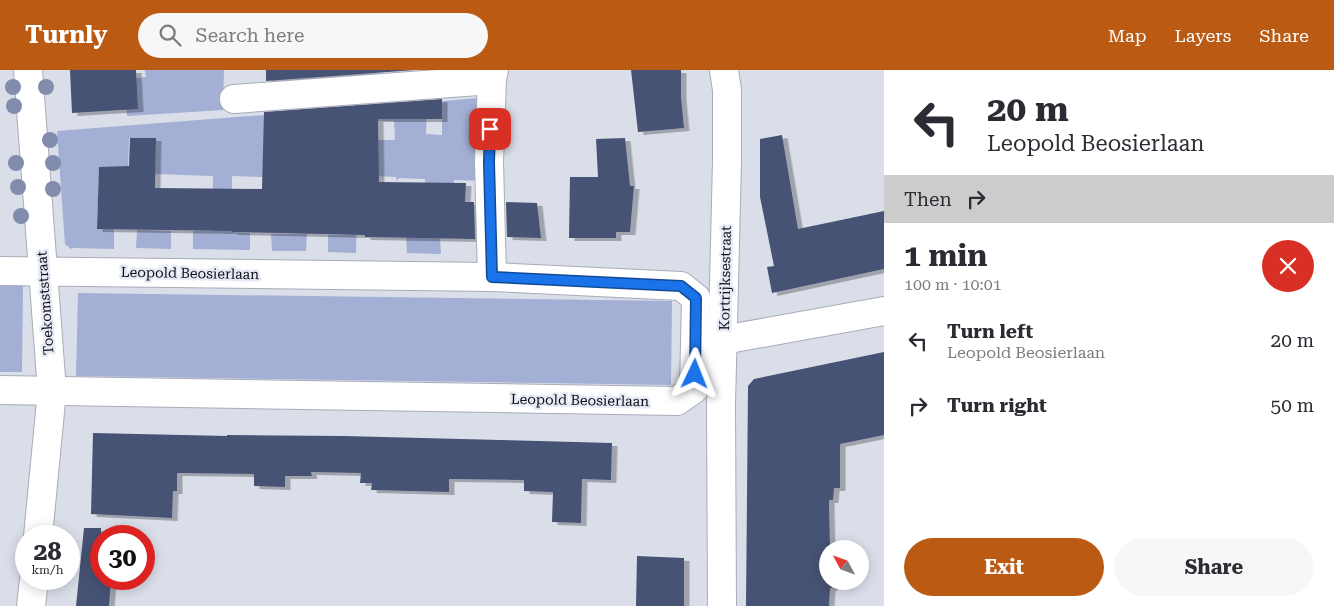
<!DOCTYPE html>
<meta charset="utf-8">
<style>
:root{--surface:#fff;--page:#f7f7f7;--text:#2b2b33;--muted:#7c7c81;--accent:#ba5a13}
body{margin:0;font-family:"Roboto Serif",serif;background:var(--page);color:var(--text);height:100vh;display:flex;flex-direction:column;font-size:19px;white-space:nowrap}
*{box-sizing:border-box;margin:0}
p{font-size:16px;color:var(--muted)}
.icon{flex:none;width:28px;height:28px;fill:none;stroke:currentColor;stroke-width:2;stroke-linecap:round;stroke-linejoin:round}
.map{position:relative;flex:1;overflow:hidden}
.panel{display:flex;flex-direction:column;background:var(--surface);width:450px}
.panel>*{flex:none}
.guide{background:#fff;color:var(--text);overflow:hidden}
.needle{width:32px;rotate:311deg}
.tools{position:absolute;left:819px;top:470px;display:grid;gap:10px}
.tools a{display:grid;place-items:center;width:50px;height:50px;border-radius:50%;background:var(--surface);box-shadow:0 2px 12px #0003;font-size:25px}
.speed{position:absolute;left:15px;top:455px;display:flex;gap:10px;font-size:25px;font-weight:700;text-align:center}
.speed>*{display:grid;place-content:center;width:65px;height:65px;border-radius:50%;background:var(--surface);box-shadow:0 2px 12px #0003;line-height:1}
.speed small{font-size:12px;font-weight:400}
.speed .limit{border:8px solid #d22;background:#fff;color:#111}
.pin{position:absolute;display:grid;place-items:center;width:42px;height:42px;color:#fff;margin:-21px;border-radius:10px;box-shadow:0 2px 8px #0006}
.me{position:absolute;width:55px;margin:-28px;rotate:2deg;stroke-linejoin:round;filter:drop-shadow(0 0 4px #0008)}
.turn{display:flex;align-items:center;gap:18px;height:105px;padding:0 20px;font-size:22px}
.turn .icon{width:65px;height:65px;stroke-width:2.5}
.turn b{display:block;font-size:35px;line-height:42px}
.then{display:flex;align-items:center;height:48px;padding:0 20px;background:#0003;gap:10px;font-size:19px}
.round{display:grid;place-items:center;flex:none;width:52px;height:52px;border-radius:26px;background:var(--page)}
.summary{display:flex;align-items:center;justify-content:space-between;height:85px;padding:0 20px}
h1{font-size:30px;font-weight:700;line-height:38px}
.button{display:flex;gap:10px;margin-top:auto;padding:10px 20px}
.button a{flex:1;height:58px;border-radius:30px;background:var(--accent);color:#fff;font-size:20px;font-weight:700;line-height:58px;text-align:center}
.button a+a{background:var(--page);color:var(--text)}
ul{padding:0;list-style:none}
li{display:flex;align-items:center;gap:15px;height:65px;padding:0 20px}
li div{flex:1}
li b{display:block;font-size:19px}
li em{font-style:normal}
header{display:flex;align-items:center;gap:30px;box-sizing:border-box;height:70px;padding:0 25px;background:var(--accent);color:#fff}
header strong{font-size:24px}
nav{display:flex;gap:28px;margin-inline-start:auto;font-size:18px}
.search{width:350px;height:45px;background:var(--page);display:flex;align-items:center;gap:12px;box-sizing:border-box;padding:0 18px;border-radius:28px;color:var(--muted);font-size:19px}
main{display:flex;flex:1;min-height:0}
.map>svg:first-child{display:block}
.green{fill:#a3afd4}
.building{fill:#475274;filter:url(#shadow)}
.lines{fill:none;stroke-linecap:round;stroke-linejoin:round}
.minor-casing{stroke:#a8acb8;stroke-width:30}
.minor{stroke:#fff;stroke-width:28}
.tree{fill:#828cac}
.route-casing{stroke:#114b97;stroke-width:12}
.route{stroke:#1a73e8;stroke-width:9}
.labels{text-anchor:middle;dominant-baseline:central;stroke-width:5;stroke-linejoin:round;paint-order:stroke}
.street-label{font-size:14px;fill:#0e0f13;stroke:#e7ebf7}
</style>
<header>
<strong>Turnly</strong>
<div class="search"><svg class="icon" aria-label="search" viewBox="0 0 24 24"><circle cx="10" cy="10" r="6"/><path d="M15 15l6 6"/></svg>Search here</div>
<nav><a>Map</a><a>Layers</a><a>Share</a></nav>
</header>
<main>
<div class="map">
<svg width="884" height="536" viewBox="0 0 884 536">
<defs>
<filter id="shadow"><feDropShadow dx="5.5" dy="3" stdDeviation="0" flood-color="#0004"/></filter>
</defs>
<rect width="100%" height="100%" fill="#dadee9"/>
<g class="green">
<polygon points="145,0 224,0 223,40 127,46 125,26 137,25 136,8 146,7"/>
<polygon points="488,27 485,111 454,110 454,119 425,118 425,109 399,108 397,111 396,107 375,106 376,70 395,70 394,51 378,51 378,38 427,32 426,64 442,65 442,36 435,32"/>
<polygon points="264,45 358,105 356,183 328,182 328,165 351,165 350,120 262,107 232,106 232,162 250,163 250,180 193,179 193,161 212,161 213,106 155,104 156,68 129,68 128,103 99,101 97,159 114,159 114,179 72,178 71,179 65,174 57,61"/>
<polygon points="137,160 171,161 171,179 136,178"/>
<polygon points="271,164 307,164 306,181 272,181"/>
<polygon points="406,167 440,168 441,184 407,183"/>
<polygon points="0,214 23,215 22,302 0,302"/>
<polygon points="78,223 672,231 671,315 76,306"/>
</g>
<g class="building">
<polygon points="70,0 136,0 138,39 72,43"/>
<polygon points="266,0 415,0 266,11"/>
<polygon points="631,0 681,0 681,27 684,58 638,62"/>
<polygon points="442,29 442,49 378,49 379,112 466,113 465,132 474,132 475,169 365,167 365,165 232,162 232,161 97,159 99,97 129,96 130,68 156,68 155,118 262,119 264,42"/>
<polygon points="782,65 798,159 884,141 884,199 772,223 767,197 774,196 760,127 760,69"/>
<polygon points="625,68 630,116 634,116 630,162 616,162 616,168 569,168 570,107 598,107 596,69"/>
<polygon points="506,132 537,133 541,168 507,167"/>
<polygon points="884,282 884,365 840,374 840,418 834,418 833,430 829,430 830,479 828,479 828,511 831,511 832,518 830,518 829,536 746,536 748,316 754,309"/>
<polygon points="93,363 227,366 227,365 344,366 612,373 611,410 582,409 581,453 552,452 553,422 524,421 524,410 449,409 449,422 371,420 372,413 360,413 361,403 311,402 312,406 285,406 285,417 254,416 254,404 177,403 177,421 173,421 172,448 91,444"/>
<polygon points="84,458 101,458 101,509 111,509 109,536 76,536"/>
<polygon points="637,486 684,488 684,536 636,536"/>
</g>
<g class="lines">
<g class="minor-casing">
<g id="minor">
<polyline points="28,0 52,321 38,466"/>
<polyline points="234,29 492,10 494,0"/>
<polyline points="0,201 492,207 681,216 696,228 694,319 677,331 0,320"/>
<polyline points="492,207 489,92 492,10"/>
<polyline points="723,270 884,241"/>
<polyline points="31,536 34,509"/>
<polyline points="722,536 721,335 727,91 727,20 724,0"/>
</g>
</g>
<use href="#minor" class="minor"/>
</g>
<g class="tree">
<circle cx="13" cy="17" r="8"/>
<circle cx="46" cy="17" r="8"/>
<circle cx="14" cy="36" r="8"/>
<circle cx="50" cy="70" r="8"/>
<circle cx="16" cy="93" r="8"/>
<circle cx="53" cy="93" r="8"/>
<circle cx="18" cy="117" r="8"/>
<circle cx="53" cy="119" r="8"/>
<circle cx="21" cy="146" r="8"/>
</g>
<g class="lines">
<g class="route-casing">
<polyline id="route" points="490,59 489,92 492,207 681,216 696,228 695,304"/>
</g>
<use href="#route" class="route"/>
</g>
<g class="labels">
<g class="street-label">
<text transform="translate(190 203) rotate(1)">Leopold Beosierlaan</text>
<text transform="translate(725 208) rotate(-89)">Kortrijksestraat</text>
<text transform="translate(45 233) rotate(-94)">Toekomststraat</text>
<text transform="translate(580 330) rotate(1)">Leopold Beosierlaan</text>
</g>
</g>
</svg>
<div class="tools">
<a><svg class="needle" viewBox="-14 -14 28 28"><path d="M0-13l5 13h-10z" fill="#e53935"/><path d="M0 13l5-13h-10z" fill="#7c7c81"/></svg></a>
</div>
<div class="speed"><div>28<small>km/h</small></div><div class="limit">30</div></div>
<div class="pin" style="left:490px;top:59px;background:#d93025"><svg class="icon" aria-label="arrive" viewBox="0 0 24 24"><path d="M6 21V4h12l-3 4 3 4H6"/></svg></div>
<svg class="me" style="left:695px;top:304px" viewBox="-20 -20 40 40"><path d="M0-17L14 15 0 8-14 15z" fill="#1a73e8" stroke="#fff" stroke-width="4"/></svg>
</div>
<section class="panel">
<div class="guide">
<div class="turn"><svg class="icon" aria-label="left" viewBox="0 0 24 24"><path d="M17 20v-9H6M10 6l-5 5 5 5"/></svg><div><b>20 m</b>Leopold Beosierlaan</div></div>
<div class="then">Then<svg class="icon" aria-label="right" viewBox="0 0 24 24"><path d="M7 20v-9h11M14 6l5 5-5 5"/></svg></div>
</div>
<div class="summary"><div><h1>1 min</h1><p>100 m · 10:01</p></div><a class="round" style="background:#d93025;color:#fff"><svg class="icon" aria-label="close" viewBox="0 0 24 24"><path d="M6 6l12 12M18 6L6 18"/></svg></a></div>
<ul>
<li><svg class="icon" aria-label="left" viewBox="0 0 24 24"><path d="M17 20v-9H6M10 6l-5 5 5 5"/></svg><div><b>Turn left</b><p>Leopold Beosierlaan</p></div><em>20 m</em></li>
<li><svg class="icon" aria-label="right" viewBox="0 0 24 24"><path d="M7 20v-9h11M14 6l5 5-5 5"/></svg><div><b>Turn right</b></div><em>50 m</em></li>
</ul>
<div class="button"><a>Exit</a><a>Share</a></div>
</section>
</main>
